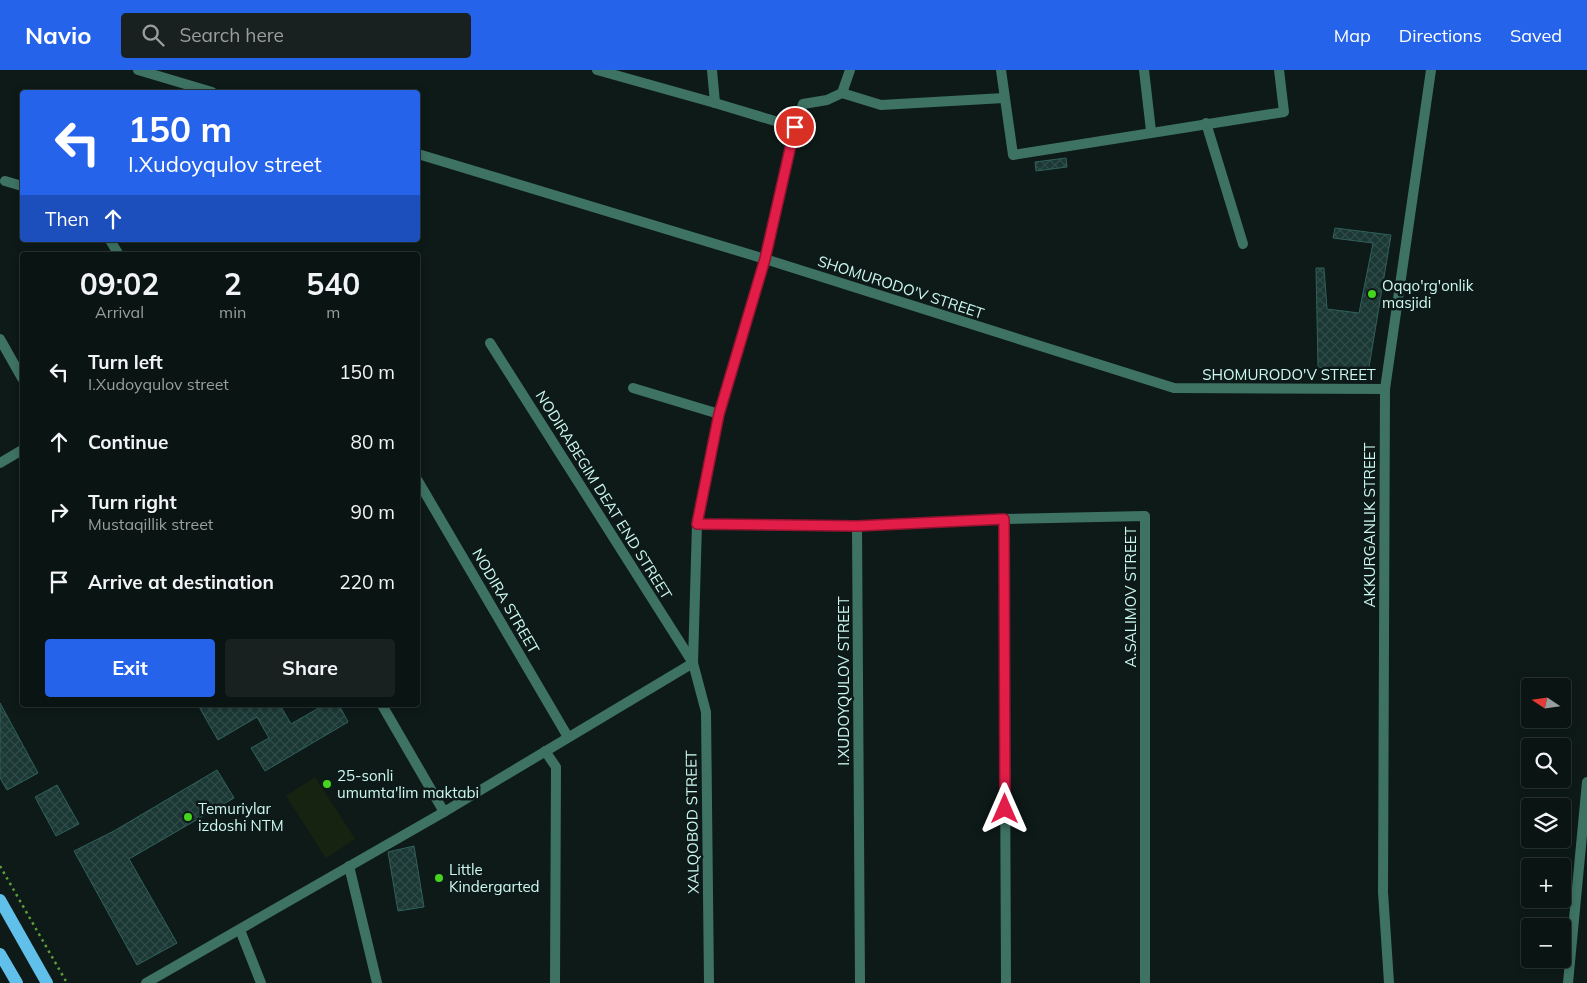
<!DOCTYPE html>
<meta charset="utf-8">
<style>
:root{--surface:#0a1412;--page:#182120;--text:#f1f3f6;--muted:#999e9f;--line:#2a3332;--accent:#2563eb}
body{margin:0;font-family:Mulish,sans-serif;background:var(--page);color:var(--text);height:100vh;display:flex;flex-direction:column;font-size:19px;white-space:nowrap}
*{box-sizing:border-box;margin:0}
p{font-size:16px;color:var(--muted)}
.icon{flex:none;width:28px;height:28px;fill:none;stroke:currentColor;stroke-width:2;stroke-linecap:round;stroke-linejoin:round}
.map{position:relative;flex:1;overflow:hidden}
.details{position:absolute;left:20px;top:182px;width:400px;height:455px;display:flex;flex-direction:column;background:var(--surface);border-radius:5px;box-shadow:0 2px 8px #0003,0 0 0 1px var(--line)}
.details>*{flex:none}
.guide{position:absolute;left:20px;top:20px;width:400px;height:152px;border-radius:5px;box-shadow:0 2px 8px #0003,0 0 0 1px var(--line);background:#2563eb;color:#fff;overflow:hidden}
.needle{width:32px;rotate:283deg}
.tools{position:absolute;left:1521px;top:608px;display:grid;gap:10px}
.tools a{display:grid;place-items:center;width:50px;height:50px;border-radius:5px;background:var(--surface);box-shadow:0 2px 8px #0003,0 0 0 1px var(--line);font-size:25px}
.pin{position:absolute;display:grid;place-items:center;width:42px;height:42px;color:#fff;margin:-21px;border:2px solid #fff;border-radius:50%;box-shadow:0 1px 5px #0007}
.me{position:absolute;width:55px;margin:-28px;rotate:0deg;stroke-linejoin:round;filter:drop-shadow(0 0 4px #0008)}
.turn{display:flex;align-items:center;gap:18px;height:105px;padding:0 25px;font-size:22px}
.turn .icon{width:65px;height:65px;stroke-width:2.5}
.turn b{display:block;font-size:35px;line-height:42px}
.then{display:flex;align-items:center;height:48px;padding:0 25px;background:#0003;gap:10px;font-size:19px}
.eta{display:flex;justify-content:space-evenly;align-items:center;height:85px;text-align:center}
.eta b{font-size:30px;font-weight:700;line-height:35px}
.button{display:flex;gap:10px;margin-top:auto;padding:10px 25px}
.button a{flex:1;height:58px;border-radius:5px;background:var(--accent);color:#fff;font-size:20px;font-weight:700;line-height:58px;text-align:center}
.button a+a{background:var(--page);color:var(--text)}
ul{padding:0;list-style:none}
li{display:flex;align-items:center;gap:15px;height:70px;padding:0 25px}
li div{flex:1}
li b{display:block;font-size:19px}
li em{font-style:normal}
header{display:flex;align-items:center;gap:30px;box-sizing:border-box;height:70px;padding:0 25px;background:var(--accent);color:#fff}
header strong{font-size:24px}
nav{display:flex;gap:28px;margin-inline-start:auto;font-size:18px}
.search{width:350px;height:45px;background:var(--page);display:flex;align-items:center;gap:12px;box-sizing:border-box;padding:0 18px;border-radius:5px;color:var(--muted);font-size:19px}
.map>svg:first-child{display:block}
.grass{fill:#172311}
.building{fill:url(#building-cross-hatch);stroke:#30615b}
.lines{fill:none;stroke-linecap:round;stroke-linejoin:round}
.path{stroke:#609e3b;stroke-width:2.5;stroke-dasharray:2.5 4;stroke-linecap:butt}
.minor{stroke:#3e7364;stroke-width:10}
.tertiary{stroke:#3e7364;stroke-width:10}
.primary{stroke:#61c0ea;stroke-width:12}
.route-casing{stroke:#92132f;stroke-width:12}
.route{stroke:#e11d48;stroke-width:9}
.poi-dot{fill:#44d51c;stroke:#0d1a18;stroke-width:2}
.labels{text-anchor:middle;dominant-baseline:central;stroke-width:5;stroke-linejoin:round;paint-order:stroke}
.poi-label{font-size:15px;fill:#ccf8ef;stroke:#0d1a18;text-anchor:start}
.street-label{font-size:15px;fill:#ccf8ef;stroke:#0d1a18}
</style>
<header>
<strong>Navio</strong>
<div class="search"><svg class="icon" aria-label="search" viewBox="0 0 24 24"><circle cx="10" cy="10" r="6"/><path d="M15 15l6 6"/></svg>Search here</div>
<nav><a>Map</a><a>Directions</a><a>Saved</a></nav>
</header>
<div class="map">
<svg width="1587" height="913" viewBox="0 0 1587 913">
<defs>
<pattern id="building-cross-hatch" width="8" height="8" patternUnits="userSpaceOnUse" patternTransform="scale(1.25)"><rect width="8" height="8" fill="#1b3835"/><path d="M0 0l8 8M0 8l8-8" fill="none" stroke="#304c49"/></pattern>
</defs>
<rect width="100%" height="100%" fill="#0d1a18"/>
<polygon class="grass" points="315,707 355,769 326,788 286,726"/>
<g class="building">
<polygon points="1066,88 1067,97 1036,101 1035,92"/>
<polygon points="1335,158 1391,165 1368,303 1318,297 1316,198 1324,198 1327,239 1359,243 1373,173 1333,168"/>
<polygon points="0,633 38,703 7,720 0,708"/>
<polygon points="198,635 280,635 291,654 324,635 339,635 348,652 265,701 251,678 269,668 257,647 218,670"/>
<polygon points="217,700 234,728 129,789 177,873 137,895 74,781 114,761"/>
<polygon points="57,715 79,754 56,766 35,727"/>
<polygon points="414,776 424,837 398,841 388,782"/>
</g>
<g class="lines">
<polyline class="path" points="0,796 67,913"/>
<g class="minor">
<polyline points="597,0 715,33"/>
<polyline points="1001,0 1013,85 1284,42 1279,0"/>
<polyline points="1144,0 1151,61"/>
<polyline points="842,23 850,0"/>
<polyline points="1206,53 1243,174"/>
<polyline points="795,57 803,34 827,30 842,23 881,35 1004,28"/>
<polyline points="5,111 22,116"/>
<polyline points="110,170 119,185"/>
<polyline points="0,269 22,308"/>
<polyline points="490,273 693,593 706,642 709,913"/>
<polyline points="633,318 719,344"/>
<polyline points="0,393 22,380"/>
<polyline points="418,411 568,667"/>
<polyline points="697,454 719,344 765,189 795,57 715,33 712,0"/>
<polyline points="693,593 697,454 857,456"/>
<polyline points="382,635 444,742"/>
<polyline points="545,681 556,697 555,913"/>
<polyline points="349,796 377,913"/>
<polyline points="240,860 261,913"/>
<polyline points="146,913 444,742 693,593"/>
<polyline points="860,913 857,456 1004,449"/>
<polyline points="1006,913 1004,449 1145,446 1145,913"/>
<polyline points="1568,913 1587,712"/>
</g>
<g class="tertiary">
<polyline points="138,0 212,22"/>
<polyline points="418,84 765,189 1174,318 1385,319"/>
<polyline points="1389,913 1383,822 1385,319 1431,0"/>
</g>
<g class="primary">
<polyline points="0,830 47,913"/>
<polyline points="0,884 17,913"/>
</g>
</g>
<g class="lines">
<g class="route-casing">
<polyline id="route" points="795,57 765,189 719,344 697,454 857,456 1004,449 1005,739"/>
</g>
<use href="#route" class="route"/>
</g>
<g class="poi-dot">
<circle cx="1372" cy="224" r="5"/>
<circle cx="327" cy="714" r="5"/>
<circle cx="188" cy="747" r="5"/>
<circle cx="439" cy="808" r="5"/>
</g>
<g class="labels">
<g class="poi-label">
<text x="1382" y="215">Oqqo'rg'onlik<tspan x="1382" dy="17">masjidi</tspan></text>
<text x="337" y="705">25-sonli<tspan x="337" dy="17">umumta'lim maktabi</tspan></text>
<text x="198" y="738">Temuriylar<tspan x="198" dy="17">izdoshi NTM</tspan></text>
<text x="449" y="799">Little<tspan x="449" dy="17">Kindergarted</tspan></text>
</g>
<g class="street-label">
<text transform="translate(901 217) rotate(18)">SHOMURODO'V STREET</text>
<text x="1289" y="304">SHOMURODO'V STREET</text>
<text transform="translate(604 425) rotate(58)">NODIRABEGIM DEAT END STREET</text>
<text transform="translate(1369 455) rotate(-90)">AKKURGANLIK STREET</text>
<text transform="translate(1130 527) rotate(-90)">A.SALIMOV STREET</text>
<text transform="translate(506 531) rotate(60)">NODIRA STREET</text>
<text transform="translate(843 611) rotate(-90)">I.ХUDOYQULOV STREET</text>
<text transform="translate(692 752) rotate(-91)">ХALQOBOD STREET</text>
</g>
</g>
</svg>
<div class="tools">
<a><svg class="needle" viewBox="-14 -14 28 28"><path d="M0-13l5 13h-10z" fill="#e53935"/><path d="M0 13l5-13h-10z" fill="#999e9f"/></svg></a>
<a><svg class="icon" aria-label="search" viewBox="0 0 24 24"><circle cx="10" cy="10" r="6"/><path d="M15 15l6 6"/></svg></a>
<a><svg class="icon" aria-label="layers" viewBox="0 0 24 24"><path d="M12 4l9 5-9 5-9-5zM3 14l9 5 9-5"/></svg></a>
<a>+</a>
<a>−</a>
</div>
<div class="pin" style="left:795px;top:57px;background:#d93025"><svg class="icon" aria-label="arrive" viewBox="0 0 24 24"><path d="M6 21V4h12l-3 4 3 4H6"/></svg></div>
<svg class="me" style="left:1005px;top:739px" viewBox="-20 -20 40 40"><path d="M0-17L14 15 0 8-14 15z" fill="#e11d48" stroke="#fff" stroke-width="4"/></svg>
<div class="guide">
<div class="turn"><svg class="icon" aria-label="left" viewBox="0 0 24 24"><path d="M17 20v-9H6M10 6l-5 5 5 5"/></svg><div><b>150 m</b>I.Хudoyqulov street</div></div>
<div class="then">Then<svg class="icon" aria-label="ahead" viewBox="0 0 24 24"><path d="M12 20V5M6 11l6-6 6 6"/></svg></div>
</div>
<section class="details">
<div class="eta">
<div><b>09:02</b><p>Arrival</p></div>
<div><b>2</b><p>min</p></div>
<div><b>540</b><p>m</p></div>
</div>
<ul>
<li><svg class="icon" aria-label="left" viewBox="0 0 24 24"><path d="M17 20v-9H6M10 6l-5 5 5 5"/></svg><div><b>Turn left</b><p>I.Хudoyqulov street</p></div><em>150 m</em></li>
<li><svg class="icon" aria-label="ahead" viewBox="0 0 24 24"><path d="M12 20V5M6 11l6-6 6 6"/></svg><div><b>Continue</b></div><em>80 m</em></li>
<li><svg class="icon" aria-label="right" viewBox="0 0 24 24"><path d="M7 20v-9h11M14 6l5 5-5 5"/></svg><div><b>Turn right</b><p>Mustaqillik street</p></div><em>90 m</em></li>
<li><svg class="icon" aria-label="arrive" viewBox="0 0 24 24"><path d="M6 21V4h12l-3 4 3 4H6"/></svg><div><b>Arrive at destination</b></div><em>220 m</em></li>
</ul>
<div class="button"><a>Exit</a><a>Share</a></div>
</section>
</div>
